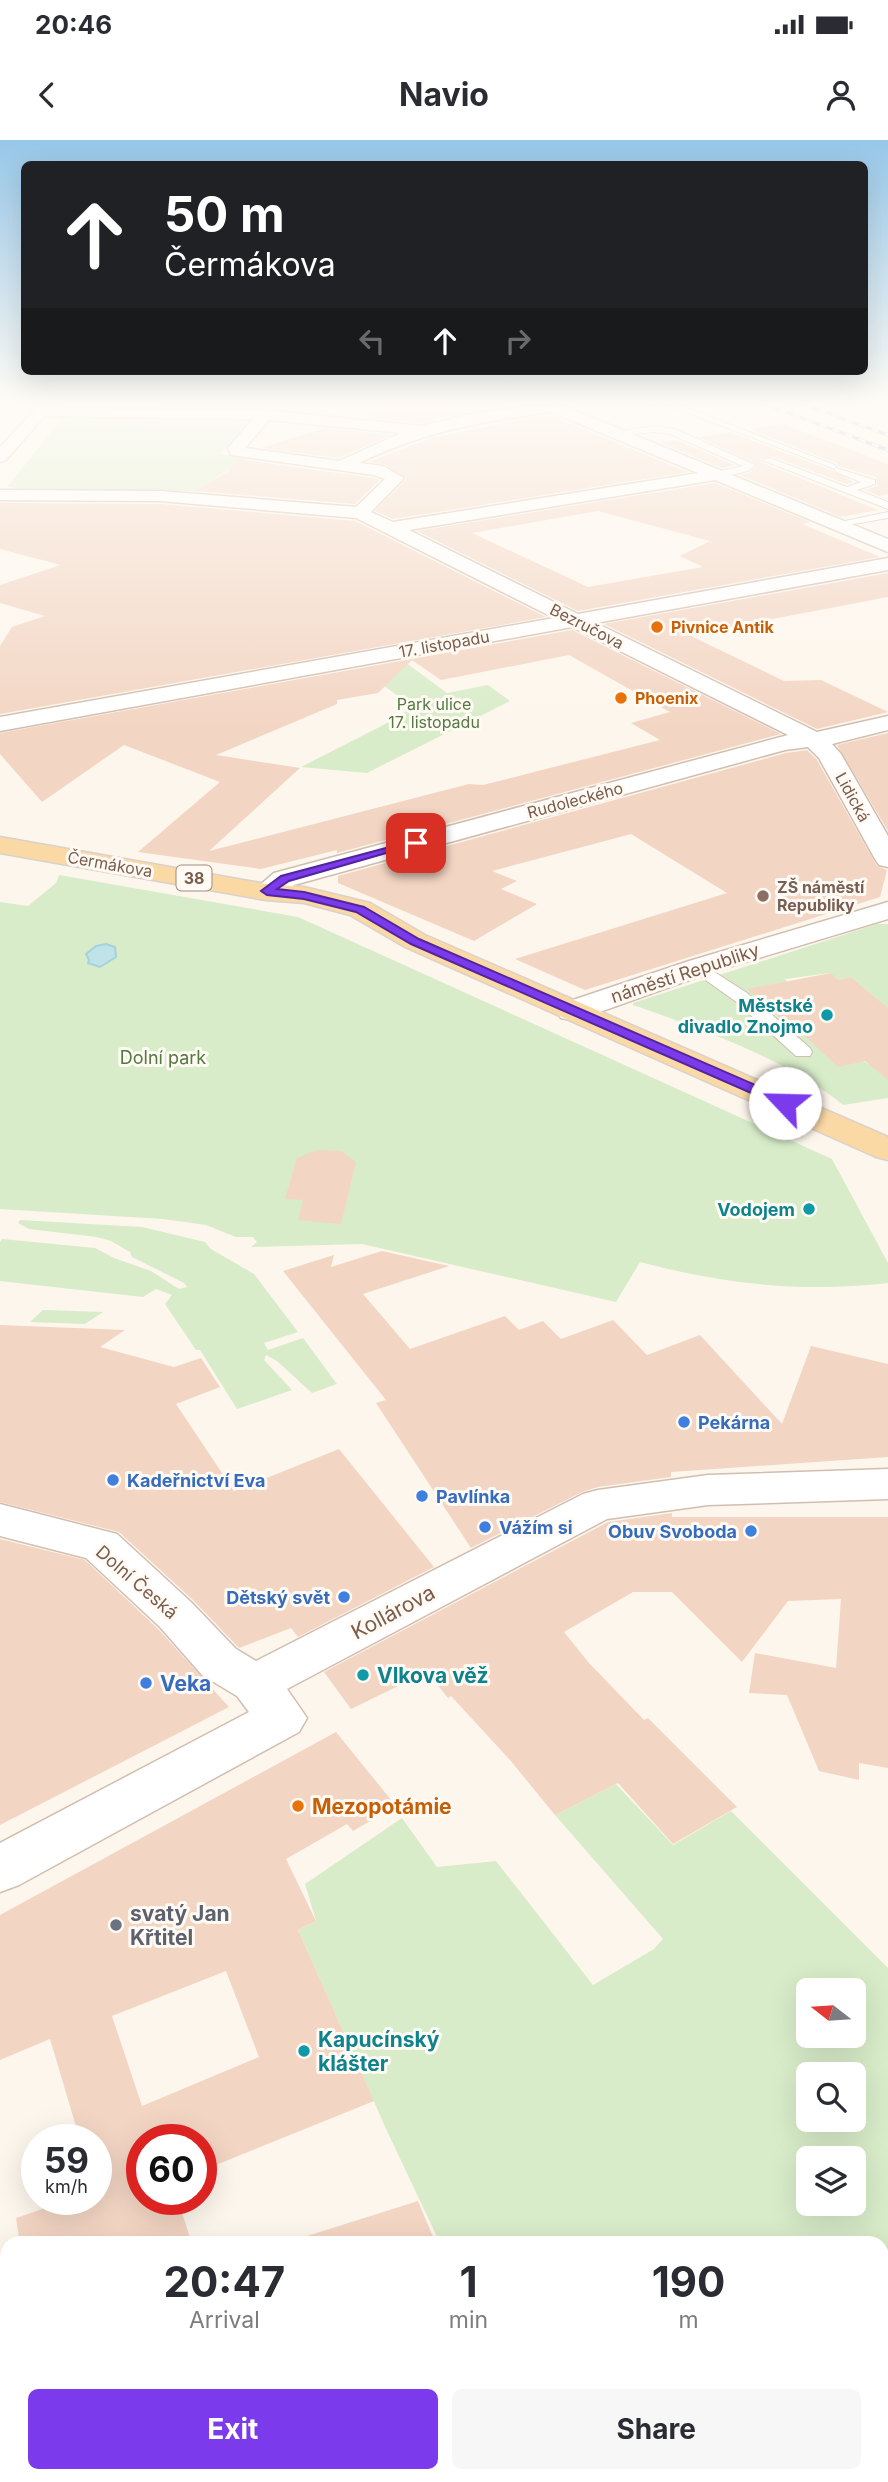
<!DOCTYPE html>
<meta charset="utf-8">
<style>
:root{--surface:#fff;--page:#f7f7f7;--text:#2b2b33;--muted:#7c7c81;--accent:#7c3aed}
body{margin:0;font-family:Inter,sans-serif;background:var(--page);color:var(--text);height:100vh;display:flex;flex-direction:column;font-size:26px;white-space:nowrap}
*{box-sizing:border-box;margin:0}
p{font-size:23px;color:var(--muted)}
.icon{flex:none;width:38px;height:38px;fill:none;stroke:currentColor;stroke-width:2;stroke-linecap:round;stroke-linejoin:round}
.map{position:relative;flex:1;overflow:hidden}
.sheet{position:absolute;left:0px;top:2096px;width:889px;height:247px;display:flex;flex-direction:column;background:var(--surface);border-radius:21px 21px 0 0;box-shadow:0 7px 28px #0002}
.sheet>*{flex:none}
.hud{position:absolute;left:21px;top:21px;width:847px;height:214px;border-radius:10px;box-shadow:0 7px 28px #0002;background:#202124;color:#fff;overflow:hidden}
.needle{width:46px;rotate:287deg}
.tools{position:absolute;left:796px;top:1838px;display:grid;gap:14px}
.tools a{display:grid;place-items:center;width:70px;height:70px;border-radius:10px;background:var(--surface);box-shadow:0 7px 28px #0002;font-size:35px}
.speed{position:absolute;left:21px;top:1984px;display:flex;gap:14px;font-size:35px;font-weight:700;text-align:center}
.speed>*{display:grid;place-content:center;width:91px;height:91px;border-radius:50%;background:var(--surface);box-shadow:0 7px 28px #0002;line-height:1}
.speed small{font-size:18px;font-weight:400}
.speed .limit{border:10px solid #d22;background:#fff;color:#111}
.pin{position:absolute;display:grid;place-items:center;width:60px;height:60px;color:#fff;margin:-30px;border-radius:14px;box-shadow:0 4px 10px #0006}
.me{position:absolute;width:77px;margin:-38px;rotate:294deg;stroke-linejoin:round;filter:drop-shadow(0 0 5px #0008)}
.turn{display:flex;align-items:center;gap:24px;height:147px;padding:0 28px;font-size:32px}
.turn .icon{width:91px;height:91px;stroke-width:2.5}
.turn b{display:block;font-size:49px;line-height:60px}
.lanes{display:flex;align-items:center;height:66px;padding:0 28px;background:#0003;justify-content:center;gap:35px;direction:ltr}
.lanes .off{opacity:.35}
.eta{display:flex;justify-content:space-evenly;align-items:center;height:119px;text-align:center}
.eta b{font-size:42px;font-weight:700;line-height:49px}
.primary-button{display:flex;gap:14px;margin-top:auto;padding:14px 28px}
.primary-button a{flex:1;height:80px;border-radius:10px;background:var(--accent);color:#fff;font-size:28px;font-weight:700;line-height:80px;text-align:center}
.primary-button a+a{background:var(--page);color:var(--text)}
.status{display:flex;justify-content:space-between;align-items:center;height:49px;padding:0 35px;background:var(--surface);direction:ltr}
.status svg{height:19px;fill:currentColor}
header{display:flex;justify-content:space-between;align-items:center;height:91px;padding:0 28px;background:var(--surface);font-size:32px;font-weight:700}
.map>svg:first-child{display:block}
.green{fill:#d8ecc9;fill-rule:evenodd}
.water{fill:#bfe3e8;stroke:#a5d3da;stroke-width:2}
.building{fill:#f3d5c3;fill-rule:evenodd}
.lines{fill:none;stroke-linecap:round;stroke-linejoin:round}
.service-casing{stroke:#d1beb0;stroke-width:2}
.minor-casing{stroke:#d1beb0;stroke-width:3}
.secondary-casing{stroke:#d6c0b0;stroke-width:3}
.primary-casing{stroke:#dad1cd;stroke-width:3}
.service{fill:#fff;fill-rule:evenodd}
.minor{fill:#fff;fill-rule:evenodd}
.secondary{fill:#fff;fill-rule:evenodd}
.primary{fill:#fbd9a5;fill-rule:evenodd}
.rail-casing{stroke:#b9a8c9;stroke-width:3.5}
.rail{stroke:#fffaf3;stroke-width:2.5;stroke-dasharray:7;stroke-linecap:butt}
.route{fill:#7c3aed;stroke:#51269a;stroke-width:2}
.food-dot{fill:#e8710a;stroke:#fffaf3;stroke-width:2.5}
.education-dot{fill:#8d6e63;stroke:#fffaf3;stroke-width:2.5}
.culture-dot{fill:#0f9aa8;stroke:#fffaf3;stroke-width:2.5}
.shop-dot{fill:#3f7fe0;stroke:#fffaf3;stroke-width:2.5}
.worship-dot{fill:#6b7280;stroke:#fffaf3;stroke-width:2.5}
.labels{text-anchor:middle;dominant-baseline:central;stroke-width:6;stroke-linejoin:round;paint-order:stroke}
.far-street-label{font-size:16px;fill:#7a5c4d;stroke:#fffaf3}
.far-food-label{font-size:16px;font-weight:bold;fill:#c56008;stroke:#fffaf3;text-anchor:start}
.far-park-label{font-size:16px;fill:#537a41;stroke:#fffaf3}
.shield{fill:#fffaf3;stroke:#a28b7f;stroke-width:2}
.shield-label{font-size:16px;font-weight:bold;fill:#7a5c4d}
.far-education-label{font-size:16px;font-weight:bold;fill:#785e54;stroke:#fffaf3;text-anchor:start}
.street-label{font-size:18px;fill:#7a5c4d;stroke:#fffaf3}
.culture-label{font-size:18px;font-weight:bold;fill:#0d838f;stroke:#fffaf3;text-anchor:end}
.park-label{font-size:18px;fill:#537a41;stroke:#fffaf3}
.shop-label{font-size:18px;font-weight:bold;fill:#366cbe;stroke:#fffaf3;text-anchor:start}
.near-street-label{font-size:21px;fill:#7a5c4d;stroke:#fffaf3}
.near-culture-label{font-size:21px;font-weight:bold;fill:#0d838f;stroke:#fffaf3;text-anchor:start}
.near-shop-label{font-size:21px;font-weight:bold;fill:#366cbe;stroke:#fffaf3;text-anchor:start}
.near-food-label{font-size:21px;font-weight:bold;fill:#c56008;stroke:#fffaf3;text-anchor:start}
.near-worship-label{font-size:21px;font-weight:bold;fill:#5b616d;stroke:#fffaf3;text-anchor:start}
</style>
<div class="status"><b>20:46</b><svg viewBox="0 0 49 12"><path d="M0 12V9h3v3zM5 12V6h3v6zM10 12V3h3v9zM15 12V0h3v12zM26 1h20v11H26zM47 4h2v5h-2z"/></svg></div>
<header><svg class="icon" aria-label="back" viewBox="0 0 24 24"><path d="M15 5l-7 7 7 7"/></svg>Navio<svg class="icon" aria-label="person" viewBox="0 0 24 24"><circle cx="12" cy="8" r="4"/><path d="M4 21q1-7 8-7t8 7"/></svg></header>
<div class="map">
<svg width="888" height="2342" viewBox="0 0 888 2342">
<rect width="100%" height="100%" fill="#fdf6ec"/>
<g class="green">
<polygon points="64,276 248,278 254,280 220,314 249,317 194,351 18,349 8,346"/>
<polygon points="405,522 447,553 488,545 510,561 367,633 301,627 399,577 412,566 362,530"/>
<path d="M59,735L298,777L832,1019L888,1123V1143C803,1153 722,1144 640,1122L616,1162L362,1104L251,1107L257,1102L253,1097H236L206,1085L163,1079L0,1069V762L28,766L56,743Z"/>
<path d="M877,784H888V882L883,864L851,837L838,840L830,833L785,839L787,842L756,857L787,886L799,883L872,926L888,923V958L843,965C791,921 699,888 633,865V863Z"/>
<polygon points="20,1080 142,1087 205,1102 211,1109 254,1134 298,1192 264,1203 268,1210 303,1198 337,1244 312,1253 277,1221 266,1215 264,1220 292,1250 237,1269 200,1210 196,1210 165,1164 172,1155 156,1149 143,1157 0,1141 0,1102 2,1099 95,1108 114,1118 151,1131 179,1149 187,1147 184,1143 132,1117 130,1112 111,1101 97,1097 29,1089 18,1083"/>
<polygon points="43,1170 103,1172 85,1184 30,1182"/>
<path d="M616,1644L673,1705L731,1671L888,1828V2174L882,2167V2104L440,2103L387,1991L298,1790L316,1781L305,1744L402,1678L437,1727L496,1721L593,1845L654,1809L663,1799L555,1675ZM808,1850H854V1895H808ZM808,1934H854V1979H808ZM808,2018H854V2063H808Z"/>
</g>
<polygon class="water" points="106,804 115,807 116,817 100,827 88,823 89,820 86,814 96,806"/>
<g class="building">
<polygon points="385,269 462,273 421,283 360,277"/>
<polygon points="534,277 556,278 688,332 393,379 375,371 407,338 384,324 369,322 431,298"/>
<polygon points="783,284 888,324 888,354 879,356 865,350 877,346 876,337 838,326 836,323 749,289"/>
<polygon points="324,288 391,295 339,318 261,308"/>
<polygon points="730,292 833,331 854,342 847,344 771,316 760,319 761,322 878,370 841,377 740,335 750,333 757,324 698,297"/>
<polygon points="676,300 735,325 722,328 659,302"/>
<polygon points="239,319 373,338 380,340 355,364 194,351 227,332"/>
<path d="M715,343L810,382L802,384L880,417L578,471L417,391ZM598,371L710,401L680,416L703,427L588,447L472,393Z"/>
<polygon points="0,363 160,364 355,381 546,477 0,574 0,506 12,487 45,476 0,463 0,445 61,425 0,409"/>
<polygon points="888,433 888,457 689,495 784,541 821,540 888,572 817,589 604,484"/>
<path d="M572,490L781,594L337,713V710L261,729L138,712L220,642L124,605L42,662L0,614V593ZM569,515L670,572L631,583L660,600L483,645L469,644L209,711L300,628L216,615L337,564V560L378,553L412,520L441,540Z"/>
<polygon points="888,593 888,691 837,605"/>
<polygon points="807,610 817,620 877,726 887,730 880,757 585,850 515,819 727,753 631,694 492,731 517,741 501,749 537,764 474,801 338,743 338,736 786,613"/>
<polygon points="831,833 838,840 851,837 888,868 888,940 865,921 838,927 793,885 788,886 747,849"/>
<polygon points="317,1010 341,1011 356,1022 341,1084 298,1080 303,1060 285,1059 297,1018"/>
<polygon points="382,1111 449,1126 363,1154 410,1209 505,1176 519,1190 543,1181 561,1199 613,1180 647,1215 700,1195 782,1284 811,1206 888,1224 888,1317 671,1332 671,1337 598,1347 582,1352 471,1408 376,1263 386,1260 283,1131 334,1115 331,1127"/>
<polygon points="0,1185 125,1190 100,1207 174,1227 201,1218 220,1247 176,1264 234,1351 339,1309 434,1427 298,1497 291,1488 239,1508 194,1461 119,1392 0,1362"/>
<polygon points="672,1373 672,1377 888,1377 888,1628 859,1623 859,1640 819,1631 787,1555 749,1553 755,1513 836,1528 841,1459 788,1461 742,1522 672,1452 633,1452 564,1492 589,1523 644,1580 648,1578 737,1667 673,1704 618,1643 555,1675 510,1620 451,1556 448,1558 427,1532 351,1569 324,1532 608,1382"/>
<polygon points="0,1399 85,1420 158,1489 229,1567 0,1685"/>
<path d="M336,1592L396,1666L353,1691L347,1684L286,1719L316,1781L298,1790L374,1961L201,2031V2000H142V2060H178L192,2104H20L16,2078L69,2060H96V2000H80L50,1899L0,1920V1775ZM226,1831L259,1917L142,1966L112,1876Z"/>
<polygon points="418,2061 436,2104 306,2104 304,2097"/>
</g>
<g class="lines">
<g class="service-casing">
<g id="service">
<polygon points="654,260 666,260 835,325 836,328 875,340 875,344 857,350 888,362 888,369 762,320 770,318 847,347 861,342 836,332 835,329"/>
<polygon points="655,286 675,289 755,325 748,331 717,338 713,337 713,333 743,326 670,294 655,292 613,296 608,293"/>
<polygon points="888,372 888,378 836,387 831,384"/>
<polygon points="699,822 747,853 810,908 812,912 810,916 796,916 735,861 693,831 690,827 693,823"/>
</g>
</g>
<g class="minor-casing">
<g id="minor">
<path d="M529,260H549L888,399V412L715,340L409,390L578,474L888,418V430L596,483L817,592L888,576V590L832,604L841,614L888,696V727L879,725L875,719L819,618L808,607L785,610L294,745C281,754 273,762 256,758L252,752L274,733L788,595L572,487L0,591V577L554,478L356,378L160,361L0,360V350L160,351L356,367L385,339L374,335L231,315L228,308L253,279L40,276L35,274L32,271L35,268L265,270L421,286L471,274L535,265ZM551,272L698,333L393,382L371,372L404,338L383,326L359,323C425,291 480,282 551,272ZM269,280L401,293L339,321L245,308Z"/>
<polygon points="888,762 888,779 709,833 583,878 572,880 561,878 557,871 561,864 689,821"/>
<polygon points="888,1329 888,1359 708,1365 607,1379 287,1549 307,1578 299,1592 19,1745 0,1752 0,1703 249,1572 237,1556 202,1535 160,1487 86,1418 0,1396 0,1364 117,1394 192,1463 236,1509 256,1521 583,1354 598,1350 708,1335"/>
</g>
</g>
<g class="secondary-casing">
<polygon id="secondary" points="44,260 59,260 6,320 0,322 0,307"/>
</g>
<g class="primary-casing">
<polygon id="primary" points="0,697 266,744 304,747 370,763 425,795 888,997 888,1020 876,1017 405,807 350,775 304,763 266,760 0,713"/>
</g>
<use href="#service" class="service"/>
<use href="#minor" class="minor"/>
<use href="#secondary" class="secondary"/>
<use href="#primary" class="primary"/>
<g class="rail-casing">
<g id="rail">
<polyline points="754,260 888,310"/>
<polyline points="793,260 888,295"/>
</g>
</g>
<use href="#rail" class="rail"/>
</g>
<linearGradient id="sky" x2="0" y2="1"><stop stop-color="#97c7e8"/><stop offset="0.44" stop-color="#fefbf6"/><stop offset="1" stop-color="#fefbf6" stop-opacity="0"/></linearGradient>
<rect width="888" height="588" fill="url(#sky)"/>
<polygon class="route" points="412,701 421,703 289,741 277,749 304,752 364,767 419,799 790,960 790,966 781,966 411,804 356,772 304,759 267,755 261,751 281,736"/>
<g class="food-dot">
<circle cx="657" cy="487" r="7"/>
<circle cx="621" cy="558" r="7"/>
<circle cx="298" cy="1666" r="7"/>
</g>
<circle class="education-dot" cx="763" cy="756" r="7"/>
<g class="culture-dot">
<circle cx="827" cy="875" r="7"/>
<circle cx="809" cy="1069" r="7"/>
<circle cx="363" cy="1535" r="7"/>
<circle cx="304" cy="1911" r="7"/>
</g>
<g class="shop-dot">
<circle cx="684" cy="1282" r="7"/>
<circle cx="113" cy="1340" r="7"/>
<circle cx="422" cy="1356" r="7"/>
<circle cx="485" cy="1387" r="7"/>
<circle cx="751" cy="1391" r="7"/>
<circle cx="344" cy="1457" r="7"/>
<circle cx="146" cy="1543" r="7"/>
</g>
<circle class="worship-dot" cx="116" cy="1785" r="7"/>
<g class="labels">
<g class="far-street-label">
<text transform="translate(587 486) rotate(27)">Bezručova</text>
<text transform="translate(444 504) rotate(-10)">17. listopadu</text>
<text transform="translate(853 657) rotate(61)">Lidická</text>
<text transform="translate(575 660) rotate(-15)">Rudoleckého</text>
<text transform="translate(110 724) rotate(10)">Čermákova</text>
</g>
<g class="far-food-label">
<text x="671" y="487">Pivnice Antik</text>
<text x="635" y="558">Phoenix</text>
</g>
<g class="far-park-label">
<text x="434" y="564">Park ulice<tspan x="434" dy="18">17. listopadu</tspan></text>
</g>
<rect class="shield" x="176.5" y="725.5" width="35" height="25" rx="5"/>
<g class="shield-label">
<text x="194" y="738">38</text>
</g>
<g class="far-education-label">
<text x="777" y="747">ZŠ náměstí<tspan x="777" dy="18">Republiky</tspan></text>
</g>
<g class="street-label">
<text transform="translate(685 833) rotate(-18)">náměstí Republiky</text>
<text transform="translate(137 1442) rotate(41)">Dolní Česká</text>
</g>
<g class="culture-label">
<text x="813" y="865">Městské<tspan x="813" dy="21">divadlo Znojmo</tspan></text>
<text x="795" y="1069">Vodojem</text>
</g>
<g class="park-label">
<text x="163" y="917">Dolní park</text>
</g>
<g class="shop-label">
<text x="698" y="1282">Pekárna</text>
<text x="127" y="1340">Kadeřnictví Eva</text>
<text x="436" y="1356">Pavlínka</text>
<text x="499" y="1387">Vážím si</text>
<text x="737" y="1391" text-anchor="end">Obuv Svoboda</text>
<text x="330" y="1457" text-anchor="end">Dětský svět</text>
</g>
<g class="near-street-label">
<text transform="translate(393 1472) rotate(-28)">Kollárova</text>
</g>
<g class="near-culture-label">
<text x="377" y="1535">Vlkova věž</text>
<text x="318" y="1899">Kapucínský<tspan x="318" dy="24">klášter</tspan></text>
</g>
<g class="near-shop-label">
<text x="160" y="1543">Veka</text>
</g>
<g class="near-food-label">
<text x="312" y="1666">Mezopotámie</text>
</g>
<g class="near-worship-label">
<text x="130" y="1773">svatý Jan<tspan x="130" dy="24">Křtitel</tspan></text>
</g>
</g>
</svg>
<div class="tools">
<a><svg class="needle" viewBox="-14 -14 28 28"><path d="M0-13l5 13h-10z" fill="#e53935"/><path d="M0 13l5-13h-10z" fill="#7c7c81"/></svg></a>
<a><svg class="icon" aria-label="search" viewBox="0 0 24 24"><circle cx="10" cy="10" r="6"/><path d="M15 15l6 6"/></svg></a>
<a><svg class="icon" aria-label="layers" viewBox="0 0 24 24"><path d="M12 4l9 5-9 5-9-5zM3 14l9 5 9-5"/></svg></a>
</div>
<div class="speed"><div>59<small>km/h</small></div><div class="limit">60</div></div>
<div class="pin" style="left:416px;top:703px;background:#d93025"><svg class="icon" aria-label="arrive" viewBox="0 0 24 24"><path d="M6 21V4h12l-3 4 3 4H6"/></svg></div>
<svg class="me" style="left:785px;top:963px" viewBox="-20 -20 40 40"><circle r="19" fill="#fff"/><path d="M0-13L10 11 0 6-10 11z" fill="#7c3aed"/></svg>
<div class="hud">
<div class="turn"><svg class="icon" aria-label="ahead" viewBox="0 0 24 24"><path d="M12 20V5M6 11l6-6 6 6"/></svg><div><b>50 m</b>Čermákova</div></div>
<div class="lanes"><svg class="icon off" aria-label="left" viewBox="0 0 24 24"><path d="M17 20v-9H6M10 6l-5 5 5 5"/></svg><svg class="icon" aria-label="ahead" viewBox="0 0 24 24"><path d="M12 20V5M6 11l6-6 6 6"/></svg><svg class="icon off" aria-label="right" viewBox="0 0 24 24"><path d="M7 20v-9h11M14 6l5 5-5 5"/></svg></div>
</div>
<section class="sheet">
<div class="eta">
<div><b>20:47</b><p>Arrival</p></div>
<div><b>1</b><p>min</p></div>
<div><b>190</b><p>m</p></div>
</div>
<div class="primary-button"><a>Exit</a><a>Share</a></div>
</section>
</div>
